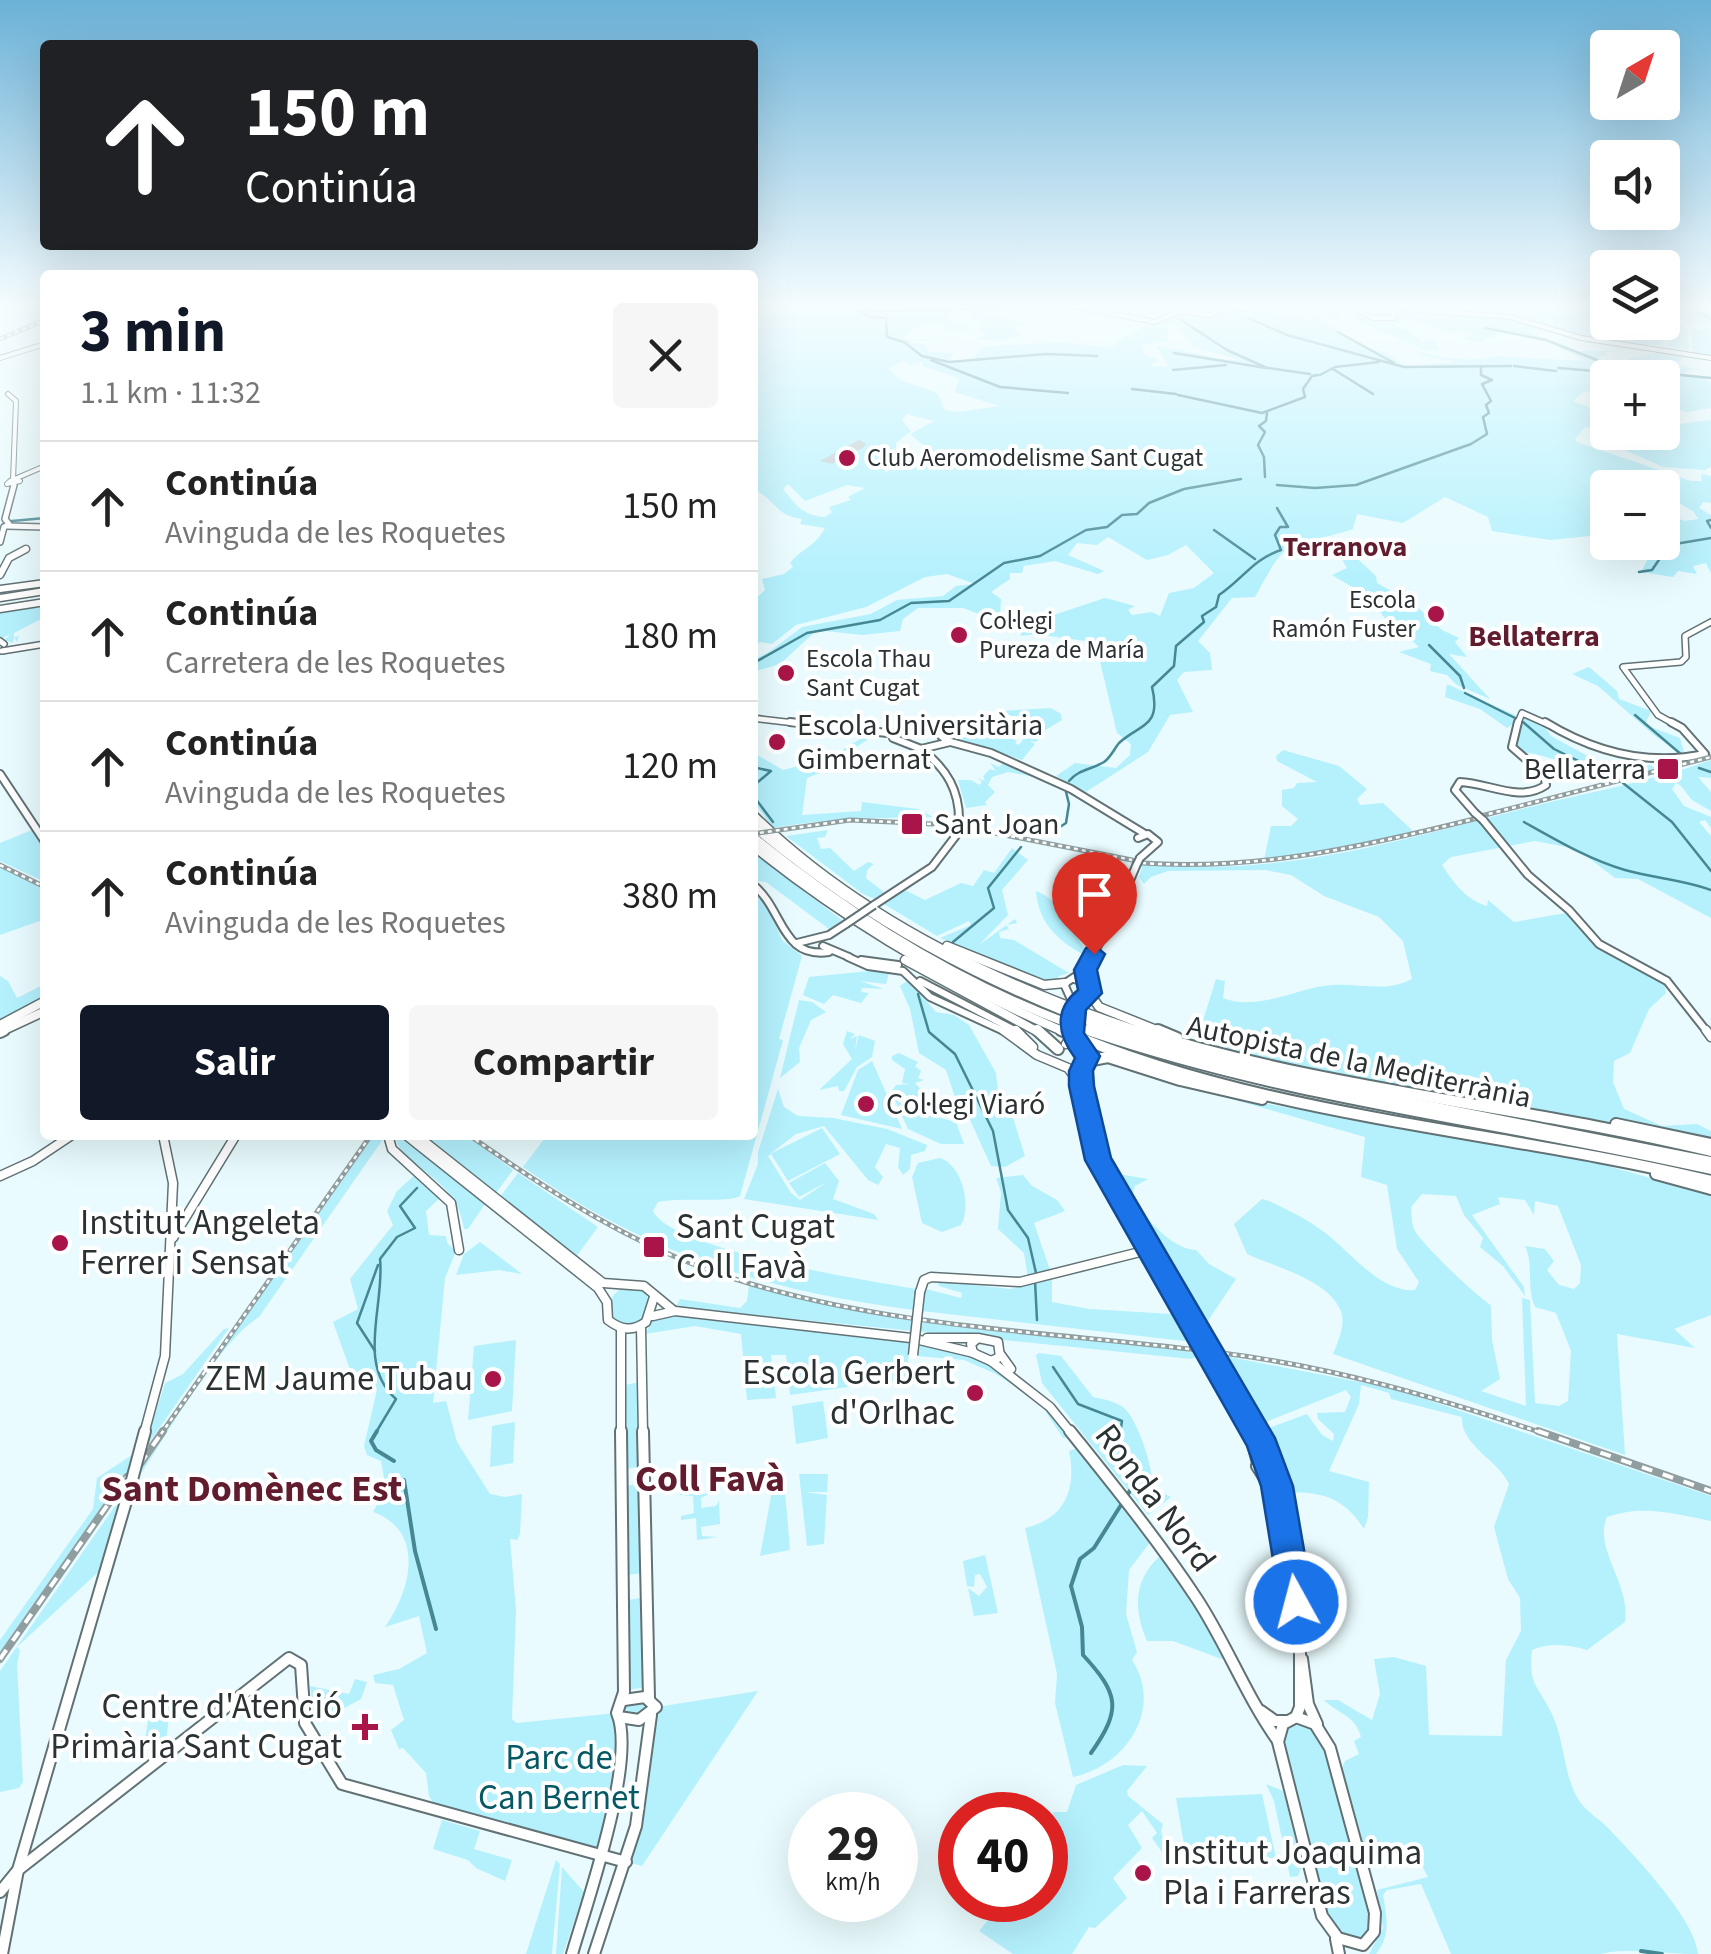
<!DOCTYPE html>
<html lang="es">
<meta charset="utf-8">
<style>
:root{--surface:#fff;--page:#f6f6f6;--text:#222;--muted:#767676;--line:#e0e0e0;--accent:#111827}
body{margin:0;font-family:"Source Sans 3",sans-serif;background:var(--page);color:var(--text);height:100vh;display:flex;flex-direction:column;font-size:38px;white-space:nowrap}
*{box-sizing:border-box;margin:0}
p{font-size:32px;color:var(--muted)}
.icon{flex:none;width:55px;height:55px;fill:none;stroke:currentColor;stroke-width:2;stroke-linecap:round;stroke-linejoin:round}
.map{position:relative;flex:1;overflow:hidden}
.side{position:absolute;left:40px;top:270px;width:718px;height:870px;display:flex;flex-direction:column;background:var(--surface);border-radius:10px;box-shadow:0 10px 40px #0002}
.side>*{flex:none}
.top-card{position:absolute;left:40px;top:40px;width:718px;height:210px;border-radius:10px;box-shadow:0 10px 40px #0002;background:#202124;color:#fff;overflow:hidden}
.needle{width:65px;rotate:39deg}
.controls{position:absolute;left:1590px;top:30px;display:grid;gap:20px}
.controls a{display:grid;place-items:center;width:90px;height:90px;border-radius:10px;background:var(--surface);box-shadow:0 10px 40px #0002;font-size:50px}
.speed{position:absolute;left:788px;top:1792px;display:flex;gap:20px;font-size:50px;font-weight:700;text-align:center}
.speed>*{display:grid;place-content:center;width:130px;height:130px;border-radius:50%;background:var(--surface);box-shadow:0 10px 40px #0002;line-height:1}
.speed small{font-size:25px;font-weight:400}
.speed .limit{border:15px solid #d22;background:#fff;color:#111}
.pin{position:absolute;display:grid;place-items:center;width:85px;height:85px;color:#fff;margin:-102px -42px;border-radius:50% 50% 50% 0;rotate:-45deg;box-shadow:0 0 10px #0007}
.pin .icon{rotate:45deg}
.me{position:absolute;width:110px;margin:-55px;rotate:353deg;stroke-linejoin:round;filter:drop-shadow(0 0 8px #0008)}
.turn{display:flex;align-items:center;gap:35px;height:210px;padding:0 40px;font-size:45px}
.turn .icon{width:130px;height:130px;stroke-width:2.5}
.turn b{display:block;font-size:70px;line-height:85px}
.round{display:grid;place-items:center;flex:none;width:105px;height:105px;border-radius:10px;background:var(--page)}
.head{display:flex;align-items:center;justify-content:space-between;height:170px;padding:0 40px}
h1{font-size:60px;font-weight:700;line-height:75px;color:var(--accent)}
.button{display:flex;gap:20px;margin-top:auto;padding:20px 40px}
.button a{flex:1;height:115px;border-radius:10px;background:var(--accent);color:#fff;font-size:40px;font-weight:700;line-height:115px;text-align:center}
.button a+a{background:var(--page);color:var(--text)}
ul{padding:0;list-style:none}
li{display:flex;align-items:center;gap:30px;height:130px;padding:0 40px;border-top:2px solid var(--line)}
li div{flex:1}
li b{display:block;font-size:38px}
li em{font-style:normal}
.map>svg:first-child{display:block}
.green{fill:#b4f1fd;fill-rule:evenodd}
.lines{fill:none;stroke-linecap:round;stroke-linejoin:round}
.stream-far1{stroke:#458894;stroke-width:2.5}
.stream{stroke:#458894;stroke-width:4}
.river{stroke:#50adbd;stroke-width:4}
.runway{fill:#bdcccf;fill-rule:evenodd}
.secondary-far4-casing{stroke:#617174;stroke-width:6}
.secondary-far3-casing{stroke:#617174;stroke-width:8}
.secondary-far2-casing{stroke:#617174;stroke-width:10}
.secondary-far1-casing{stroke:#617174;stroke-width:11}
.secondary-casing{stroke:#617174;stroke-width:14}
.highway-far2-casing{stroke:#617174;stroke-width:9}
.highway-far1-casing{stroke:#617174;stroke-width:11}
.highway-casing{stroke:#617174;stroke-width:14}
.secondary-far4{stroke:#fff;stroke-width:4}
.secondary-far3{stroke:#fff;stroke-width:5}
.secondary-far2{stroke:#fff;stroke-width:6}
.secondary-far1{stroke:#fff;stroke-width:8}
.secondary{stroke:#fff;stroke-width:10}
.highway-far2{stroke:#fff;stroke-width:6}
.highway-far1{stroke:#fff;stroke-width:8}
.highway{stroke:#fff;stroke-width:10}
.rail-far1-casing{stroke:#919ea0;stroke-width:5}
.rail-casing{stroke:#919ea0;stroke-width:8}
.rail-far1{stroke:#fff;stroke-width:2.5;stroke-dasharray:4;stroke-linecap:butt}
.rail{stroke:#fff;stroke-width:4;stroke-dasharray:11;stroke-linecap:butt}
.secondary-bridge-far2-casing{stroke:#617174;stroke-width:10;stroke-linecap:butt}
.secondary-bridge-far1-casing{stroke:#617174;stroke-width:11;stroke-linecap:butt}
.secondary-bridge-casing{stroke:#617174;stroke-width:14;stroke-linecap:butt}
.secondary-bridge-far2{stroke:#fff;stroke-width:6}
.secondary-bridge-far1{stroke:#fff;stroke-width:8}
.secondary-bridge{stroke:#fff;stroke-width:10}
.route{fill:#1a73e8;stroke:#114b97;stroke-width:2.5}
.poi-dot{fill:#a91548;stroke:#fff;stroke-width:4}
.labels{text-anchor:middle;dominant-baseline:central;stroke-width:8;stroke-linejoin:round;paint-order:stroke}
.far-poi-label{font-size:25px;fill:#2b3233;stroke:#fff;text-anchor:start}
.far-neighbourhood-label{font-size:28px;font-weight:bold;fill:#611c2e;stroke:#fff}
.far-quarter-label{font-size:30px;font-weight:bold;fill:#611c2e;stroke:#fff}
.poi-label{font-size:30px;fill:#2b3233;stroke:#fff;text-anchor:start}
.street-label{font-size:30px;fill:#2b3233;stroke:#fff}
.near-poi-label{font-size:35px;fill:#2b3233;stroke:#fff;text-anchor:start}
.near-street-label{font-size:35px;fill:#2b3233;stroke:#fff}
.near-park-label{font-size:35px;fill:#055964;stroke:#fff}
.near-neighbourhood-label{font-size:38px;font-weight:bold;fill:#611c2e;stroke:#fff}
</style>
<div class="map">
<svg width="1711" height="1954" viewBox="0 0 1711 1954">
<rect width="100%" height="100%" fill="#e9fbfe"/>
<g class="green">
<path d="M753,305H852L893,310L873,305H1091L1097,312H1088L1091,316L1056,311L1002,312L1001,318L1026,323L1013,326L1020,336L1002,341L977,339L988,334L980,331L983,319H971V313L954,312L949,319L974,330H947L945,323C930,320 917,325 904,336L906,340L956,338L907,342L924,344L929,352L953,353L951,360C965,362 975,360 982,347L1061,342L1112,348L1118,340L1169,315L1154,311V308L1162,305L1269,310L1281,305H1333L1341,323L1308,306L1285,310L1316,321L1307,312L1314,314L1359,345L1386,353L1406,366L1457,362L1428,357L1413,350C1433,357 1477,364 1492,356L1586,361L1546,341L1496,331L1494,339L1485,338L1486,342L1463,340L1473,334L1459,330L1450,333L1400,315L1404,323L1393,325L1412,333L1422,343L1433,339L1439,350L1428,351L1360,321L1341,305L1360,313L1350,305H1443L1440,309L1471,314L1477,306L1474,305L1489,306H1482L1479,317L1520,320L1527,311L1512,308L1545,311L1540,306L1588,312L1589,308L1604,311L1608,322L1657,325L1663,334V346L1646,344L1645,347L1701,355L1693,351L1691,330L1711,328V360L1681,355L1682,361L1658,364L1665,368L1600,364L1603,369C1625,374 1663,375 1679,369L1678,365L1711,372L1692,369L1684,373L1693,378L1711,376L1706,379L1711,383V408L1686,412L1674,408L1669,410L1679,415L1668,417L1679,424L1711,420V467L1705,470L1663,467L1609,443L1630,439L1621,433L1662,432V378H1608L1607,388L1582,393L1573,401L1604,413L1607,411V431L1585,427L1575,439L1577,442L1691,481H1701L1702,474L1711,476V503L1703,502L1699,508L1711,515V573L1706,563L1693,566L1697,574L1678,571L1673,577L1641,572L1651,553L1625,543L1662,542L1663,511L1684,521L1698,519L1694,512L1669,497L1679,493L1657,479L1649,480L1644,487L1608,488L1607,539L1589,536L1551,540L1492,531L1488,517L1445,497L1403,523L1357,514L1353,529C1289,550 1291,529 1255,597L1232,598L1198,641L1210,653L1212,670L1184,672L1177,680L1193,712L1170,715L1148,752L1086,792L1056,776L1075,763L1116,768L1130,755L1131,744L1117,733L1097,649L1092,642L1035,634L1021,636L1020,630L1032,622L1105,598L1135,606L1128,610L1132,615L1152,612L1160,616L1169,593L1194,588L1214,573L1186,545L1168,555L1147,560L1108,537L1097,545L1077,543L1068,555L1104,571L1098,574L1055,561L1024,566L1022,573H1010V579L991,592L1001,599L1000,616L993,619L963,608H918L903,619L900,631L862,635L817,630L780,664L753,672V660L769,652L802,627L871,614L897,600L943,596L956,586L975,584L947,574L925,577L866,607L796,625L772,644L760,642L753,647V601L765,590L762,579L784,574L793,567L790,563C803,547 813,549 825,528L800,524L802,519C775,516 774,497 753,490ZM1175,322L1194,347L1240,360C1228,363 1174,347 1156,346L1169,367L1151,366L1158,360L1145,355L1142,345L1167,341L1168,326ZM1549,329L1659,352L1628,359L1629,363H1607L1598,357L1608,356L1605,352L1625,351H1577L1525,331ZM902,361L910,365L922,362V366L959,378L955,392L999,406L958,412L945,410L938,394C919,383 903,388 889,368ZM907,414L934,421L910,434L932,452L886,472L883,468L896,453V443L911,431L902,420ZM788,484L805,501L847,485L865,488L848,497L851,500L829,507L832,512L825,517C803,516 796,505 783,489Z"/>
<polygon points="1663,305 1705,305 1711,312 1711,321 1704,318 1710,324 1699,325 1671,316 1687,330 1689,350 1668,347 1667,331 1655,323 1662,322"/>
<path d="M1350,552L1376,576L1377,583L1414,604L1442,630L1459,638L1455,642L1467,657L1449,654L1490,699L1457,685L1447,675L1430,671L1431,664L1399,652L1419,647C1403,632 1384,623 1375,603L1358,599L1354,588L1332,575L1347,568L1339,554Z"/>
<polygon points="45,603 45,617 14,633 14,637 19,636 17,642 14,637 13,643 4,640 11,634 0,639 0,611"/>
<polygon points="1589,667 1617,691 1619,699 1651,711 1646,722 1648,726 1680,738 1685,755 1655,736 1598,686 1572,674"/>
<path d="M1447,684L1517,716C1533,715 1544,723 1551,736L1619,773L1650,765L1657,769L1601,784C1581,768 1546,754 1521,752L1515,745L1517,722L1507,728L1480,709L1445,697Z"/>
<polygon points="1051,708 1061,714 1062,720 1044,731 1039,730 1043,733 1036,742 1030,741 1035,744 1022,760 953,737 973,737 981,725 1017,741 1015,743 1019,745 1033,725 1000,711"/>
<path d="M871,737L845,755L840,765L807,778L802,815L861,811L862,802L918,809L933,817C881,818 827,818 773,828L753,800L752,752L783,770L829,758L860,739Z"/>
<polygon points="1283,750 1339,766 1367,789 1357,799 1360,805 1383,803 1413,831 1319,854 1264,860 1271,826 1291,826 1298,819 1282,806 1282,790 1294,788 1297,783 1317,782 1277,761 1276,756"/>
<path d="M1711,760V778L1698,777L1711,792V811L1692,800L1680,785L1676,783L1672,789L1684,806L1711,817V828L1705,820L1699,822L1711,836V918L1638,879L1615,878L1577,849L1535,841L1451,857L1442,865C1454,883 1466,900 1487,906L1488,900L1514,922L1566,913L1598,945L1664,983L1666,993L1649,1009L1630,1053L1614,1061L1613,1082L1624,1109L1662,1126L1697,1124L1711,1131V1141C1548,1107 1381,1092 1221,1047L1215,1034L1200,1030L1216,979L1225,981L1223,998C1259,1012 1297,987 1333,985C1360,983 1386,993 1412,979L1403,941L1379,917L1324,896L1291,875L1265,870L1168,871L1151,877L1144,884L1139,877L1143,864C1287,877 1396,841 1534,806C1593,791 1654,781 1711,760Z"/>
<polygon points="990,763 999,767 1003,763 1031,776 1008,772 992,777 988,785 995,792 985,802 987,805 966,808 958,780 971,780 979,785 982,782 978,778 985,781 983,776 990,769 996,771"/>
<polygon points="32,830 45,850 45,882 0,861 0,843"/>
<polygon points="828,830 825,837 817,838 821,849 830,848 854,871 868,862 874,864 867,870 866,878 885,893 875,899 863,894 786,836"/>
<polygon points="1012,848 1028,860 1002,890 1008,915 979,945 1015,919 1017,923 1006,925 1009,929 999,932 1000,938 1014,940 1069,973 1059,976 1057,982 1047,982 940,938 971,925 969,921 937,936 884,904 905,890 925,900 961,883 973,886 984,870 994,873"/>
<polygon points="753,852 843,921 829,929 766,882 757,881 753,886"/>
<polygon points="0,868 45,888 45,919 0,935"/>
<path d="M753,887L765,899L782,940L802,956L779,1039L783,1040L740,1196C730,1203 680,1197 658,1202L653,1211C671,1250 870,1281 916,1289L914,1310C765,1291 647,1254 523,1167L547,1135H752Z"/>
<path d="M1036,891C1060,899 1073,931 1086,952L1084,955C1058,941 1038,922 1036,891Z"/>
<polygon points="890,969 886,984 860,981 884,989 862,988 861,992 869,993 861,1003 833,995 824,1004 803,995 809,977"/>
<polygon points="0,976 8,981 17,998 45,984 45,997 0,1022"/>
<polygon points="908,980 936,1012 954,1015 969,1025 996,1073 998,1091 1010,1108 1025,1156 1005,1167 991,1166 966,1111 956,1100 946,1070 919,1053 910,1009 900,986"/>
<polygon points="799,1000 812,1002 826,1012 811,1020 799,1048 800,1062 780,1078"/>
<polygon points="847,1031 855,1034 850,1039 857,1036 855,1050 859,1035 875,1041 872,1057 857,1067 844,1091 839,1091 838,1086 819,1090 852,1059 843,1044"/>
<polygon points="899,1053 918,1062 915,1066 921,1071 918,1078 924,1080 915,1083 921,1090 918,1112 922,1100 928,1100 924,1104 929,1110 926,1114 956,1122 964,1144 941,1144 908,1129 891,1092 896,1085 910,1084 902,1083 905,1069 892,1060 892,1056"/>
<polygon points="872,1061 902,1129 841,1115 858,1070"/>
<polygon points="778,1089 784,1107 798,1116 833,1118 887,1129 927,1145 925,1151 911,1155 910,1169 903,1175 898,1167 900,1148 886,1144 875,1167 883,1177 878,1185 868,1180 824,1126 796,1134 770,1154 822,1128 840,1154 788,1181 771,1154 768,1156 791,1193 800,1200 827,1182 799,1197 789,1183 825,1163 839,1181 833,1199 874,1214 878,1220 744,1199 758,1164 758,1152"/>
<path d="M1221,1096L1572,1156L1711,1195V1315L1674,1329L1695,1348L1617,1334L1625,1455L1333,1354C1338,1341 1347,1323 1340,1309C1326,1279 1275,1267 1247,1254L1234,1224L1262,1199L1269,1201C1288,1210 1307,1219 1324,1232C1350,1251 1380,1293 1415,1290L1419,1282L1397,1249L1387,1185L1361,1177L1365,1137ZM1422,1194L1456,1196L1464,1215L1483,1238L1480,1247L1503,1266L1525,1296L1524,1287L1472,1215L1500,1204L1498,1197L1525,1200L1534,1215L1535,1201L1558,1206L1581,1265L1580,1283L1574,1289L1559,1285L1547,1270L1554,1261L1545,1249L1525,1246C1534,1264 1526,1287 1535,1307L1556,1313L1571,1351L1568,1401L1559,1406L1535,1403L1530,1300L1522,1298L1526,1406L1481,1391L1500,1379L1492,1340L1491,1305C1478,1298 1422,1244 1415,1231C1411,1224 1412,1215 1411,1207Z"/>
<path d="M372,1135H386L259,1317C220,1340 164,1439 137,1480L139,1469Z"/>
<path d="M400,1135L485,1204L468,1229H464C457,1174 401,1170 395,1136Z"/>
<polygon points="423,1135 466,1135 513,1170 496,1193"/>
<path d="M940,1158C962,1165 972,1206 961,1225L942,1232L922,1223L912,1177L918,1163Z"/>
<polygon points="518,1173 598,1227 576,1257 500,1197"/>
<path d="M1112,1173L1148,1179L1135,1186L1132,1196C1144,1217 1171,1249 1196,1250L1209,1264L1236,1279L1203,1328L1197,1325Z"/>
<path d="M415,1175L441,1197L426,1211L429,1235L446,1236L447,1243L456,1251L445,1278L433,1403L446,1401L457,1442L490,1494L505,1497L522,1494L520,1534L517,1540L510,1539L516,1610L512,1719L516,1723L617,1713L631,1697L657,1707L758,1691L642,1866L626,1862L650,1715L625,1720L602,1851L434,1804L429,1796L426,1773L403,1748L399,1749L391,1730L404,1720L393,1685L375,1683L373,1675L399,1669L427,1653L419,1616L385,1627C411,1590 426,1531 373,1512L386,1489L381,1461L367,1455L364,1446L377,1390L360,1376L353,1378L333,1322L358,1309L350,1279L393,1225L387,1211L397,1191Z"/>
<polygon points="1023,1175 1032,1186 1057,1200 1065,1211 1034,1223 1052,1276 1052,1302 1089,1309 1171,1314 1193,1342 922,1311 926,1289 961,1298 962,1293 939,1286 937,1281 1010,1289 1029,1285 1024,1253 998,1229 1001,1192 996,1178"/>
<polygon points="480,1242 522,1274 499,1270 456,1275 464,1254"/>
<polygon points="749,1286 896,1317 1180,1349 1201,1355 1191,1359 676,1307 680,1299 740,1308 747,1301"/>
<circle cx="630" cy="1307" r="20"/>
<polygon points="668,1314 911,1338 908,1361 913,1378 790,1395 786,1355 771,1355 776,1398 747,1400 741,1334 695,1326 645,1334 653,1320"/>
<polygon points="229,1328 144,1450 165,1383 183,1374 224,1329"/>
<path d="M917,1339C998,1355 1020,1382 1076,1437L1063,1438L1040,1403L996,1374L964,1360L917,1356Z"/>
<polygon points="516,1340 512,1411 468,1420 474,1346"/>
<path d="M1039,1353L1061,1356L1093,1397C1103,1399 1114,1401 1123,1407C1137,1417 1155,1472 1152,1488L1171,1497L1148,1515L1042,1383L1036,1355Z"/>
<path d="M1214,1354L1396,1389L1711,1496V1521C1676,1514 1642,1504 1607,1517C1593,1549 1631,1584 1625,1622L1587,1650C1570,1645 1549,1642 1532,1650C1528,1685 1538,1685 1552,1714C1565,1741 1563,1777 1580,1802C1588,1813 1600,1819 1609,1829C1633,1854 1696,1920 1698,1954C1671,1954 1623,1947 1601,1954H1451L1421,1884L1387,1890L1383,1895C1387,1917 1391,1936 1376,1954H1369L1383,1928L1377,1890L1428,1877L1421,1864L1380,1868L1369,1864L1342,1768L1345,1761L1359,1754L1354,1741L1361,1737C1356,1716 1337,1713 1324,1700H1338L1372,1720L1380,1694L1374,1659L1394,1657L1426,1666L1429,1735L1502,1736L1506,1660L1521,1631L1520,1598L1508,1579L1494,1527L1509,1484C1498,1460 1460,1445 1462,1417L1391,1399L1389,1393L1361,1385L1359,1404L1329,1471L1369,1482L1368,1517L1364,1529C1343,1496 1319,1491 1283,1493L1260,1431L1307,1414L1322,1435L1333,1441L1334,1434L1318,1419L1317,1413L1345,1412L1351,1397L1346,1390L1258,1425Z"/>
<polygon points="641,1382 643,1466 626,1469 624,1385"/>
<polygon points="823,1401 828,1438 796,1444 792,1406"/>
<polygon points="515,1422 513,1463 490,1467 492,1426"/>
<path d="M1083,1446L1154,1537L1129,1570L1126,1614L1137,1652L1132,1660C1164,1709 1126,1766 1073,1777L1055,1703L1057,1674L1025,1528C1065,1519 1077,1489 1069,1451Z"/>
<polygon points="132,1455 130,1469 0,1654 0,1640 93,1509 97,1478"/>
<polygon points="695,1473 696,1495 711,1493 701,1498 701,1508 716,1506 719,1501 720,1524 701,1527 702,1536 718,1537 697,1540 696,1518 681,1520 681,1516 694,1513 693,1496 680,1495 679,1480"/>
<polygon points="799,1474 828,1474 827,1492 805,1492 827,1495 824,1544 807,1546"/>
<polygon points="642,1483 644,1573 627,1575 626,1486"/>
<polygon points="772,1491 785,1492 790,1550 760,1556"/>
<polygon points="123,1504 109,1562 17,1647 20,1650 17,1665 23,1782 19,1788 0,1792 0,1671 115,1506"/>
<path d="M1164,1553L1192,1596L1227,1661L1173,1641H1147C1133,1608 1133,1577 1164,1553Z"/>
<polygon points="985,1555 998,1613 974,1616 968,1588 979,1596 987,1587 980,1574 975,1575 974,1587 967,1586 963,1561"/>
<polygon points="646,1597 647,1687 628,1690 628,1600"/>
<polygon points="355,1679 367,1682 361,1699 320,1721 314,1715 310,1686 349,1694"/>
<polygon points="172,1697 166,1740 144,1746 151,1702"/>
<polygon points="1301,1722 1313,1727 1325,1745 1370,1910 1369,1933 1362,1941 1346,1941 1326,1919 1283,1750 1286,1728"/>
<polygon points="1123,1765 1147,1766 1127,1791 1128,1796 1163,1824 1161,1831 1164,1842 1169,1842 1172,1859 1169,1862 1152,1838 1157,1833 1142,1811 1128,1825 1142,1848 1113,1878 1127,1898 1095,1928 1089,1927 1072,1954 1013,1954 979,1931 1005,1900 1045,1900 1045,1852 1054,1839 1053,1812 1067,1812 1076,1785"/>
<polygon points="1266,1784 1283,1791 1302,1866 1298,1876 1290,1877 1274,1801"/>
<polygon points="1262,1794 1276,1858 1187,1862 1176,1798"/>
<polygon points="442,1820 480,1831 474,1849 512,1860 505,1881 476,1868 468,1860 433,1849"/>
<polygon points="556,1860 560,1864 552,1954 526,1954"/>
<polygon points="562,1867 584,1892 563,1954 556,1954"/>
</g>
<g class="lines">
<g class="stream-far1">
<polyline points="844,305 871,317 886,318 887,337 904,342 922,356 949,362 1046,354 1097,356"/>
<polyline points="1662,305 1676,306"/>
<polyline points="1678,306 1685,305"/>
<polyline points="861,311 1023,309"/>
<polyline points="1249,318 1287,335 1404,367 1511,366"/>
<polyline points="1181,320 1227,350 1267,368"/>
<polyline points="1485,328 1546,340 1597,360 1597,370"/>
<polyline points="1338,332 1394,363"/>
<polyline points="1174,353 1266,368"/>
<polyline points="931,360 1000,387 1068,393"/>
<polyline points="1514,366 1556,371"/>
<polyline points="1268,368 1310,374"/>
<polyline points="1558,368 1619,373 1638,371"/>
<polyline points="1333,369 1373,394"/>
<polyline points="1173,370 1226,365"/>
<polyline points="1640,371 1711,378"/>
<polyline points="1320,375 1335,367 1379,362"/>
<polyline points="1132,389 1176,394"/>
<polyline points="1178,395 1262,413 1305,397 1303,389 1312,376 1318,375"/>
<polyline points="1265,477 1264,457 1258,445 1265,432 1259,426 1266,421 1267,413"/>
<polyline points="1277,485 1315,488 1356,485 1471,444 1487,434 1483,417 1489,413 1486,405 1491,401 1482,384 1492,380 1481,375 1481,368"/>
<polyline points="1711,520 1707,521 1711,528"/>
<polyline points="12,521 45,518"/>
<polyline points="1214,530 1255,559"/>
<polyline points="1639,572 1652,570 1669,545 1711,538"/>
<polyline points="1429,645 1460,676 1464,688"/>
<polyline points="752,664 807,633 880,620 911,603 949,601 1004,563 1040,556 1086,530 1107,527 1122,515 1137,514 1149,503 1184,489 1241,479"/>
<polyline points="1465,693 1523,722 1554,749 1617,780"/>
<polyline points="1635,715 1683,756"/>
<polyline points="752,767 771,771 752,787"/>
<polyline points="1699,768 1711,772"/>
<path d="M1069,781C1079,769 1091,770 1104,762C1111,757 1114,749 1119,743C1139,724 1162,728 1152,687L1174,666L1176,646L1204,622L1202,616L1216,607L1219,595C1242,580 1253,559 1281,550L1275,535L1280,527H1288L1277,508"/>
<polyline points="1623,783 1672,822 1711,871"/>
<polyline points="752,794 773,822"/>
<path d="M1524,822C1556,840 1590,860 1625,870C1654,878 1683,880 1711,890"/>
<polyline points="1051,833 1066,823 1069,804 1066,792"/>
<polyline points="953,942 994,908 988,888 1021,847"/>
<polyline points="918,994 929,1032 955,1054 993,1131 1008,1210 1028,1238 1036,1273"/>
<polyline points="1035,1281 1037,1320"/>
<polyline points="375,1351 357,1323 378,1265"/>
<polyline points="1053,1367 1078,1404 1122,1421 1120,1434"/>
<path d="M375,1434L396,1399C356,1364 385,1305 380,1259L397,1237L415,1228L400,1206L417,1188"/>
</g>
<g class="stream">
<polyline points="377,1431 371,1441 376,1450 394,1461"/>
<polyline points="1121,1431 1119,1442 1137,1478 1128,1494"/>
<polyline points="404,1480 415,1551 436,1629"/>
<path d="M1091,1753C1122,1709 1119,1694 1083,1655L1082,1627L1071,1586L1080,1559L1094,1548L1121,1505"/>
<polyline points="1641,1951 1662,1954"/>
</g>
<polyline class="river" points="1685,305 1711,319"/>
<polygon class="runway" points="859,440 866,444 864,447 832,464 820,461"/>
<g class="secondary-far4-casing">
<g id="secondary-far4">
<polyline points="891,305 914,305"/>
<polyline points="936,305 1013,305"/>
<polyline points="1024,305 1078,307 1155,322 1180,311 1209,315 1227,308 1263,310 1278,305"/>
<polyline points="1348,305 1373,318 1394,318 1392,308 1510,317 1581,338 1711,358"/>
<polyline points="0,358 45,344"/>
<polyline points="8,394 16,401 13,480"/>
<polyline points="16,479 20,481 7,484 10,481 45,466"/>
<polyline points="13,488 14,484"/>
</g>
</g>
<g class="secondary-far3-casing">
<g id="secondary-far3">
<polyline points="9,524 5,519 14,485"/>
<polyline points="6,526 45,527"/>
<polyline points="0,542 4,527"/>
<polyline points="0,641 4,644"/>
<polyline points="2,651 45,644"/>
<polyline points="752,718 812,725"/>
<polyline points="1517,725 1522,713 1549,725"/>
<polyline points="1676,725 1658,715 1623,667 1681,662 1686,657 1685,636 1711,622"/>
</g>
</g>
<g class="secondary-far2-casing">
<g id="secondary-far2">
<polyline points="790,722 896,734 916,726 932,728 947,741 991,753 1071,789 1145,834"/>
<path d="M1545,722C1594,752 1648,766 1705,754L1682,728L1671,722"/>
<polyline points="893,738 921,749 950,742"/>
<path d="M922,750C947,769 960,791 959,823"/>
<polyline points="0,774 45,842"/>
<path d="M1475,813L1455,790L1460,782C1489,783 1520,803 1546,785L1544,775L1512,747L1518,722"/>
<polyline points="1483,820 1528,875 1569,910 1599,944 1667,981 1708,1033"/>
<polyline points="1138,838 1148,834 1158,842 1140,858"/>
<path d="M752,884C784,908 780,959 829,952"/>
<polyline points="874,905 932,867 958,833"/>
<polyline points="1124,906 1123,897 1136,866"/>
<polyline points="797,943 829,935 846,924"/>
<polyline points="823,946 849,957"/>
<polyline points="848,957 868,966 903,971 930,997 1008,1033"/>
<polyline points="861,960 898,965"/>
<polyline points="1074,979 1086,982 1090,990 1074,1006 1064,984 1085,970 1109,925 1125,913 1119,903 1106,905 1106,913 1119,917"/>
<polyline points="920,981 1020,1033"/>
</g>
</g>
<g class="secondary-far1-casing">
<g id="secondary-far1">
<polyline points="1003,1030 1037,1055 1068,1068 1081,1085"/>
<polyline points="1016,1030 1033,1047"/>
<polyline points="1706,1030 1711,1037"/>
<polyline points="1066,1044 1072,1035 1086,1052 1087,1063"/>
<path d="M1083,1067C1081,1166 1151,1259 1199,1342"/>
<polyline points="388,1135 392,1149 451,1203 459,1250"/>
<path d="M406,1135L598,1288L607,1302L608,1320C621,1330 632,1332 646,1322L654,1297"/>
<polyline points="416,1135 603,1283 644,1286 673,1310"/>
<polyline points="0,1176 33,1161 72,1135"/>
<polyline points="173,1238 236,1135"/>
<polyline points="1171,1284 1204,1342"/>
<polyline points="920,1292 924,1280 931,1277 1020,1282 1148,1250"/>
<polyline points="653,1316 675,1311 911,1338 974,1353"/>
<polyline points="641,1327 643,1434"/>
<polyline points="621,1330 621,1434"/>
<polyline points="927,1338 975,1338"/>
<polygon points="978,1338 998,1342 1000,1357 991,1361 973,1353 971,1344"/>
<polyline points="1206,1354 1252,1434"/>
<polyline points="1212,1354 1257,1434"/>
<polyline points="1001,1355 1011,1369"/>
<polyline points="991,1361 1050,1407 1072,1434"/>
<polyline points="144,1434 165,1356 173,1183 163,1135"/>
</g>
</g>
<g class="secondary-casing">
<g id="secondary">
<polyline points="643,1431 649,1698"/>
<path d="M1070,1431C1114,1486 1158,1540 1197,1599C1227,1645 1246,1696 1278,1741"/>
<polyline points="1250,1431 1258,1463"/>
<polyline points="1256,1431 1270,1465"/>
<polyline points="141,1446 145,1431"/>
<path d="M1272,1472L1264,1477L1257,1466L1260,1462C1268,1463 1270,1467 1273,1474L1293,1571"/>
<polyline points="1264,1477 1273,1491 1300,1621 1300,1707 1296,1717"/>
<polyline points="1302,1659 1308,1704 1317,1724"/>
<polyline points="1261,1711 1275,1721 1285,1721"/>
<polyline points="619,1717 639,1720 656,1707 645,1697 624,1700"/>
<polygon points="1296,1717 1315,1724 1330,1748 1375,1913 1374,1932 1363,1945 1338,1938 1322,1916 1278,1742 1283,1724"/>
<polyline points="0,1892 18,1870 289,1658 301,1665 305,1723 342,1784 626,1862"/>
<polyline points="1336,1939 1339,1954"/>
<polyline points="2,1954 18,1870 129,1491"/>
<path d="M572,1954C587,1902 637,1760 617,1713L624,1692L621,1431"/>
<polyline points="594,1954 636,1826 651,1715"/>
</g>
</g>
<g class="highway-far2-casing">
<g id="highway-far2">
<polyline points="0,575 9,558 26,549"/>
<polyline points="0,589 45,583"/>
<polyline points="0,598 45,591"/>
<polyline points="0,609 45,602"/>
</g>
</g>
<g class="highway-far1-casing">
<g id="highway-far1">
<path d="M752,814C860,920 1002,987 1145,1033"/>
<path d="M752,825C866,920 980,982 1120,1033"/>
<path d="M752,836C856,920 968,990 1095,1033"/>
<path d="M752,845C849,923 952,984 1067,1033"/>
<polyline points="947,946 1044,985 1065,983"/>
<polyline points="905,960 1040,1033"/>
<polyline points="1090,994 1099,1007 1164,1033"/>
<polyline points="0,1025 45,1001"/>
<polyline points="0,1032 45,1011"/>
</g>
</g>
<g class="highway-casing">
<g id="highway">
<polyline points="1037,1030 1058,1049"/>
<path d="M1061,1030C1266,1118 1496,1129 1711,1181"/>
<path d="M1088,1030C1293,1100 1501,1121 1711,1169"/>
<polyline points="1113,1030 1265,1074 1711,1162"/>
<path d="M1137,1030C1324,1090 1521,1105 1711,1151"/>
<polyline points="1158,1030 1177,1038"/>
<polyline points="0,1032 4,1030"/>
<polyline points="1087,1061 1108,1057 1180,1080 1262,1099"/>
<polyline points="1616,1124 1711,1144"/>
<polyline points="1656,1174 1711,1189"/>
</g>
</g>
<use href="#secondary-far4" class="secondary-far4"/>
<use href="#secondary-far3" class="secondary-far3"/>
<use href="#secondary-far2" class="secondary-far2"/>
<use href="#secondary-far1" class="secondary-far1"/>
<use href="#secondary" class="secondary"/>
<use href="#highway-far2" class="highway-far2"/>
<use href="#highway-far1" class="highway-far1"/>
<use href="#highway" class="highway"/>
<g class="rail-far1-casing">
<g id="rail-far1">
<polyline points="0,339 45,320"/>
<polyline points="1481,816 1711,757"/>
<polyline points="964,827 1132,860"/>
<polyline points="752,834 850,820 933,824"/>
<path d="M1142,863C1259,871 1366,846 1478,818"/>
<polyline points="0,865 45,887"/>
<path d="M469,1135C551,1193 638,1249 735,1279C893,1329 1059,1332 1222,1353C1333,1367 1439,1398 1545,1434"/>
<polyline points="161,1434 371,1135"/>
</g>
</g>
<g class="rail-casing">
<g id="rail">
<polyline points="1538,1431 1711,1491"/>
<polyline points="140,1464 163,1431"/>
<polyline points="0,1659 127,1477"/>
</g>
</g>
<use href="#rail-far1" class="rail-far1"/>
<use href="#rail" class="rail"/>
<g class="secondary-bridge-far2-casing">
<g id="secondary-bridge-far2">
<polyline points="1475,813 1483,820"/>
<polyline points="958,833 959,823"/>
<polyline points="1136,866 1140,858"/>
<polyline points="846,924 874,905"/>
<polyline points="1072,1033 1074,1006"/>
</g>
</g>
<g class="secondary-bridge-far1-casing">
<g id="secondary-bridge-far1">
<polyline points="1072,1035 1072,1030"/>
<polyline points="1199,1342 1206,1354"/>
<polyline points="1204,1342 1212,1354"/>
<polyline points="913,1355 920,1292"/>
</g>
</g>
<g class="secondary-bridge-casing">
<polyline id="secondary-bridge" points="129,1491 141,1446"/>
</g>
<use href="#secondary-bridge-far2" class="secondary-bridge-far2"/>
<use href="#secondary-bridge-far1" class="secondary-bridge-far1"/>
<use href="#secondary-bridge" class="secondary-bridge"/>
</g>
<linearGradient id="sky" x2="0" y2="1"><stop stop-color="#6bb1d7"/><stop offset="0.53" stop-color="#f5fdff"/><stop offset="1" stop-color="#f5fdff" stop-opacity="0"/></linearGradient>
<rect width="1711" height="578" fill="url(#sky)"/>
<path class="route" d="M1094,945L1105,954L1097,970L1102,993L1086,1010L1084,1033L1100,1056L1093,1071L1094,1086L1111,1158L1275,1438L1293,1486L1313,1602L1308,1614L1296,1619L1285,1614L1280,1602L1261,1486L1247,1446L1085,1160L1069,1086V1071L1075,1058C1058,1035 1053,1010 1078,990L1074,970L1086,948Z"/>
<g class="poi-dot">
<circle cx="847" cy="458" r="10"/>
<circle cx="1436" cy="614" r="10"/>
<circle cx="959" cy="635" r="10"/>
<circle cx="786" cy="673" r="10"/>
<circle cx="777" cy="742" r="10"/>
<rect x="1656" y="757" width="24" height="24" rx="5"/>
<rect x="900" y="812" width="24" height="24" rx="5"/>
<circle cx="866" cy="1104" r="10"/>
<circle cx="60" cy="1243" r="10"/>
<rect x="642" y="1235" width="24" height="24" rx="5"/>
<circle cx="493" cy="1379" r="10"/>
<circle cx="975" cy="1393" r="10"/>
<path d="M360 1712h10v10h10v10h-10v10h-10v-10h-10v-10h10z"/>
<circle cx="1143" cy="1873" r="10"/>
</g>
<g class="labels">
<g class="far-poi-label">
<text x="867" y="458">Club Aeromodelisme Sant Cugat</text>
<text x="1416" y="600" text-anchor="end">Escola<tspan x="1416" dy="29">Ramón Fuster</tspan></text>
<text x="979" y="621">Col·legi<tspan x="979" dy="29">Pureza de María</tspan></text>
<text x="806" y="659">Escola Thau<tspan x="806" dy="29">Sant Cugat</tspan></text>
</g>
<g class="far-neighbourhood-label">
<text x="1345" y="547">Terranova</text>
</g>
<g class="far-quarter-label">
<text x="1534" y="636">Bellaterra</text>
</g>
<g class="poi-label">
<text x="797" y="725">Escola Universitària<tspan x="797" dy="34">Gimbernat</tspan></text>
<text x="1646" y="769" text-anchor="end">Bellaterra</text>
<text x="934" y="824">Sant Joan</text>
<text x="886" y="1104">Col·legi Viaró</text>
</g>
<g class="street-label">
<text transform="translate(1359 1062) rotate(12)">Autopista de la Mediterrània</text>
</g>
<g class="near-poi-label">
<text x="80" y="1223">Institut Angeleta<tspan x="80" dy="40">Ferrer i Sensat</tspan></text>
<text x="676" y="1227">Sant Cugat<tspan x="676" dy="40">Coll Favà</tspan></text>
<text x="955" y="1373" text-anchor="end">Escola Gerbert<tspan x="955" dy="40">d'Orlhac</tspan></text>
<text x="473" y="1379" text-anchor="end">ZEM Jaume Tubau</text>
<text x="342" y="1707" text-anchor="end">Centre d'Atenció<tspan x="342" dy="40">Primària Sant Cugat</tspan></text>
<text x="1163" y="1853">Institut Joaquima<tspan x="1163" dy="40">Pla i Farreras</tspan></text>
</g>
<g class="near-street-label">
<text transform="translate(1155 1498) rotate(53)">Ronda Nord</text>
</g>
<g class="near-park-label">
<text x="559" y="1758">Parc de<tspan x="559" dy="40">Can Bernet</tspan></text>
</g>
<g class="near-neighbourhood-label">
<text x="710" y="1479">Coll Favà</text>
<text x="252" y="1489">Sant Domènec Est</text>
</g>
</g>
</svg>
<div class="controls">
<a><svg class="needle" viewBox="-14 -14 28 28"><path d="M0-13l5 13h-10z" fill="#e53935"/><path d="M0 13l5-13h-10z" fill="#767676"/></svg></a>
<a><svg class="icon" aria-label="sound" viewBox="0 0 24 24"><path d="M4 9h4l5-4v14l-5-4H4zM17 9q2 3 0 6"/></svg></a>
<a><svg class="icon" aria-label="layers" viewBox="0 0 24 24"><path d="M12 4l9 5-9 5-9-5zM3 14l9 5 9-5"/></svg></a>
<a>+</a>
<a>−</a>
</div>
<div class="speed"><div>29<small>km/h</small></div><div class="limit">40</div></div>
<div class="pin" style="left:1094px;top:954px;background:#d93025"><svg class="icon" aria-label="arrive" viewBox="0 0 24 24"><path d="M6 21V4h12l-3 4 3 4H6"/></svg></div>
<svg class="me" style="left:1296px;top:1602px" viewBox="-20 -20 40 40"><circle r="17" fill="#1a73e8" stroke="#fff" stroke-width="3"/><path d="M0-11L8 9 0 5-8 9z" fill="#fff"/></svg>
<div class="top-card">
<div class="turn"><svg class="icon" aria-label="ahead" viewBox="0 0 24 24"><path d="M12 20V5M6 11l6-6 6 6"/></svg><div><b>150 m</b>Continúa</div></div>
</div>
<section class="side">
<div class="head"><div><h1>3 min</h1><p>1.1 km · 11:32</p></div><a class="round"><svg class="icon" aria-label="close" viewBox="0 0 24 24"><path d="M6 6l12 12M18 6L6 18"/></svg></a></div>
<ul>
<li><svg class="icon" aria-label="ahead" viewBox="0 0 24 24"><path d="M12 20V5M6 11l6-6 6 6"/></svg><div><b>Continúa</b><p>Avinguda de les Roquetes</p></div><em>150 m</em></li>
<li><svg class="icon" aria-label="ahead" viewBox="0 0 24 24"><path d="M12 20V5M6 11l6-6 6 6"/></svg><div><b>Continúa</b><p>Carretera de les Roquetes</p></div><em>180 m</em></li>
<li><svg class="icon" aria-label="ahead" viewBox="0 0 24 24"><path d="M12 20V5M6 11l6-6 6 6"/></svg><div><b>Continúa</b><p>Avinguda de les Roquetes</p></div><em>120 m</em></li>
<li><svg class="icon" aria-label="ahead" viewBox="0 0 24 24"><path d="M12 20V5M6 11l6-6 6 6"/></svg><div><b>Continúa</b><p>Avinguda de les Roquetes</p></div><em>380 m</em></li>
</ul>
<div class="button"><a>Salir</a><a>Compartir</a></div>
</section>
</div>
